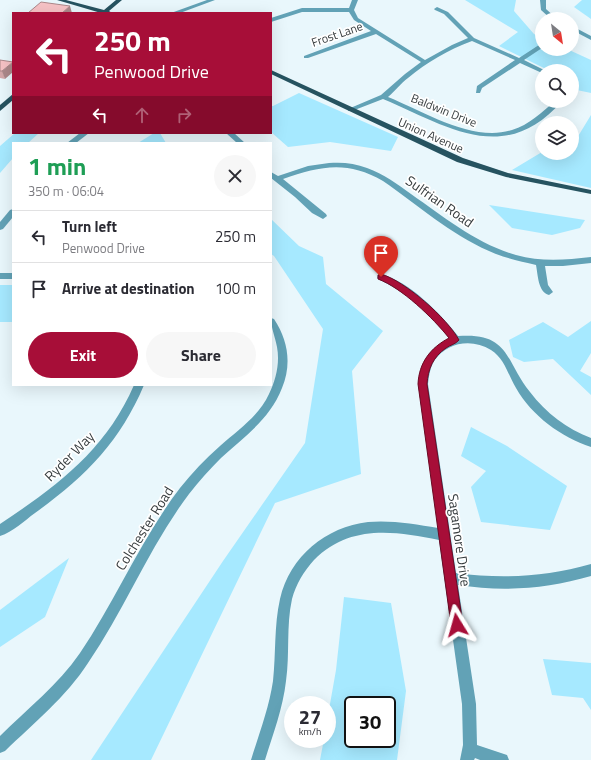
<!DOCTYPE html>
<meta charset="utf-8">
<style>
:root{--surface:#fff;--page:#f7f7f7;--text:#2b2b33;--muted:#7c7c81;--line:#e1e1e2;--accent:#a70e38}
body{margin:0;font-family:"Titillium Web",sans-serif;background:var(--page);color:var(--text);height:100vh;display:flex;flex-direction:column;font-size:15px;white-space:nowrap}
*{box-sizing:border-box;margin:0}
p{font-size:13px;color:var(--muted)}
.icon{flex:none;width:22px;height:22px;fill:none;stroke:currentColor;stroke-width:2;stroke-linecap:round;stroke-linejoin:round}
.map{position:relative;flex:1;overflow:hidden}
.details{position:absolute;left:12px;top:142px;width:260px;height:244px;display:flex;flex-direction:column;background:var(--surface);border-radius:0px;box-shadow:0 4px 16px #0002}
.details>*{flex:none}
.guide{position:absolute;left:12px;top:12px;width:260px;height:122px;border-radius:0px;box-shadow:0 4px 16px #0002;background:#a70e38;color:#fff;overflow:hidden}
.needle{width:26px;rotate:150deg}
.tools{position:absolute;left:535px;top:12px;display:grid;gap:8px}
.tools a{display:grid;place-items:center;width:44px;height:44px;border-radius:50%;background:var(--surface);box-shadow:0 4px 16px #0002;font-size:20px}
.speed{position:absolute;left:284px;top:696px;display:flex;gap:8px;font-size:20px;font-weight:700;text-align:center}
.speed>*{display:grid;place-content:center;width:52px;height:52px;border-radius:50%;background:var(--surface);box-shadow:0 4px 16px #0002;line-height:1}
.speed small{font-size:10px;font-weight:400}
.speed .limit{border:2px solid #111;border-radius:6px;background:#fff;color:#111}
.pin{position:absolute;display:grid;place-items:center;width:34px;height:34px;color:#fff;margin:-41px -17px;border-radius:50% 50% 50% 0;rotate:-45deg;box-shadow:0 0 4px #0007}
.pin .icon{rotate:45deg}
.me{position:absolute;width:44px;margin:-22px;rotate:352deg;stroke-linejoin:round;filter:drop-shadow(0 0 3px #0008)}
.turn{display:flex;align-items:center;gap:14px;height:84px;padding:0 16px;font-size:18px}
.turn .icon{width:52px;height:52px;stroke-width:2.5}
.turn b{display:block;font-size:28px;line-height:34px}
.lanes{display:flex;align-items:center;height:38px;padding:0 16px;background:#0003;justify-content:center;gap:20px;direction:ltr}
.lanes .off{opacity:.35}
.round{display:grid;place-items:center;flex:none;width:42px;height:42px;border-radius:21px;background:var(--page)}
.headline{display:flex;align-items:center;justify-content:space-between;height:68px;padding:0 16px}
h1{font-size:24px;font-weight:700;line-height:30px;color:#1e9e55}
.cta{display:flex;gap:8px;margin-top:auto;padding:8px 16px}
.cta a{flex:1;height:46px;border-radius:24px;background:var(--accent);color:#fff;font-size:16px;font-weight:700;line-height:46px;text-align:center}
.cta a+a{background:var(--page);color:var(--text)}
ul{padding:0;list-style:none}
li{display:flex;align-items:center;gap:12px;height:52px;padding:0 16px;border-top:1px solid var(--line)}
li div{flex:1}
li b{display:block;font-size:15px}
li em{font-style:normal}
.map>svg:first-child{display:block}
.green{fill:#a6e9ff;fill-rule:evenodd}
.lines{fill:none;stroke-linecap:round;stroke-linejoin:round}
.minor{fill:#62a2b6;fill-rule:evenodd}
.major{fill:#265360;fill-rule:evenodd}
.wall{fill:#d4a7a9}
.shaded-wall{fill:#ac888a}
.building{fill:#f6c2c5;stroke:#ac888a}
.route{fill:#a70e38;stroke:#6d0924}
.labels{text-anchor:middle;dominant-baseline:central;stroke-width:3.5;stroke-linejoin:round;paint-order:stroke}
.far-street-label{font-size:12px;fill:#363c3e;stroke:#fff}
.street-label{font-size:14px;fill:#363c3e;stroke:#fff}
</style>
<div class="map">
<svg width="591" height="760" viewBox="0 0 591 760">
<rect width="100%" height="100%" fill="#e9f7fc"/>
<g class="green">
<polygon points="465,0 516,0 514,11 534,34 542,38 542,49 567,49 591,60 591,93 572,89 572,71 550,71 499,46 518,32"/>
<polygon points="582,0 591,0 591,19 574,7"/>
<polygon points="299,93 398,137 391,151 330,142 288,147 271,132 271,106 273,106"/>
<polygon points="591,115 591,188 512,170 542,152 572,153 572,139 577,138"/>
<polygon points="15,133 39,133 28,143 13,143 13,158 0,173 0,146"/>
<polygon points="154,133 160,133 166,143 138,143"/>
<polygon points="489,205 585,220 580,228 552,235 512,228"/>
<polygon points="271,219 299,246 323,257 326,284 383,331 352,371 361,474 275,503 151,760 91,760 223,561 305,443 323,329 274,256 271,254"/>
<rect x="0" y="285" width="13" height="37"/>
<polygon points="591,321 591,353 580,371 591,377 591,395 553,359 524,362 513,357 509,340 543,322 568,337"/>
<polygon points="471,427 507,446 567,486 550,530 481,522 471,487 486,471 461,456"/>
<polygon points="69,558 45,617 0,647 0,610"/>
<path d="M344,597L391,603L406,691L397,760H320L324,739H327V721L336,670ZM353,705H387V739H353Z"/>
<polygon points="543,659 591,663 591,710 583,698 552,695"/>
</g>
<g class="lines">
<g class="minor">
<polygon points="207,0 215,0 180,13 171,13"/>
<path d="M352,0H358L354,10L358,18L425,60L452,45L468,38L444,14L435,10L434,9L437,7L448,12L474,38L519,58L542,43V48L524,60L546,71H542V73L520,63L482,88L480,93H476L477,86L515,60L472,41C448,50 427,62 408,78C401,83 395,91 388,97C423,111 473,143 512,130C529,125 542,112 555,101H562C505,167 447,126 383,99L352,111H348V109L381,95L405,74L421,62L376,34L308,58H304V56L371,31L354,20L349,12H302L271,22V18L302,8H349Z"/>
<polygon points="540,0 546,0 546,9 557,19 551,19 541,10"/>
<polygon points="572,26 591,36 591,40 572,30"/>
<polygon points="80,133 89,133 76,143 67,143"/>
<polygon points="226,133 234,133 245,143 237,143"/>
<path d="M329,163C342,162 355,163 367,168C384,174 397,184 411,194C444,217 477,244 516,255C541,262 565,260 591,257V263L563,266H545L548,285L553,292L549,295C538,292 538,275 536,265C520,261 504,258 489,251C450,234 418,205 383,181C347,160 320,166 283,179L326,214L327,216L323,219L312,213L295,197L271,178V172L278,176L308,166Z"/>
<polygon points="13,209 13,217 3,229 0,230 0,222 10,210"/>
<rect x="0" y="273" width="13" height="6"/>
<path d="M381,274C410,282 440,313 458,336C510,332 505,361 530,392C546,413 567,429 591,438V447C561,437 532,416 516,388C508,375 505,359 491,350C472,338 447,342 434,361C430,368 429,376 428,384L456,573C502,579 546,577 591,564V576C547,589 503,592 458,585L476,704L477,745L507,755L509,760H480L475,758L474,760H460L463,745L462,704L439,540C394,531 350,524 314,560C304,571 296,584 292,599C286,626 290,654 286,681C283,708 273,734 265,760H251C259,734 269,708 273,681C276,654 274,625 280,599C290,556 326,527 368,522C391,520 415,524 438,528L418,384C421,364 429,346 450,339C431,314 406,292 378,279L377,277Z"/>
<path d="M271,318L274,319C288,340 292,364 282,388C270,419 245,436 221,458C210,469 199,481 189,494C149,547 125,609 88,663C66,697 34,723 5,751L0,753V736C27,709 58,685 80,653C116,600 141,539 180,488C192,473 205,459 220,446C238,430 259,416 269,394C276,380 280,363 277,347C275,336 271,328 271,318Z"/>
<path d="M134,385H144C120,442 85,477 35,513C24,521 13,532 0,536V524C57,486 106,450 134,385Z"/>
</g>
<g class="major">
<polygon points="57,0 66,0 104,10 116,0 122,0 109,11 112,13 101,13"/>
<polygon points="271,70 463,158 508,173 591,190 591,194 506,177 457,162 271,74"/>
<polygon points="13,94 13,100 0,111 0,105"/>
</g>
</g>
<polygon class="wall" points="0,60 5,79 0,78"/>
<g class="shaded-wall">
<polygon points="70,6 72,13 62,13"/>
<polygon points="13,62 13,72 5,79 2,71"/>
</g>
<g class="building">
<polygon points="41,2 70,6 62,13 28,13"/>
<polygon points="0,60 13,62 2,71 0,71"/>
</g>
<path class="route" d="M381,274C405,281 447,318 459,340C456,344 450,345 446,348C433,357 428,369 427,384L463,625L461,629L457,631L453,629L451,625L418,384C419,363 430,348 449,338C433,318 402,288 378,279V275Z"/>
<g class="labels">
<g class="far-street-label">
<text transform="translate(337 34) rotate(-19)">Frost Lane</text>
<text transform="translate(444 110) rotate(22)">Baldwin Drive</text>
<text transform="translate(431 135) rotate(24)">Union Avenue</text>
</g>
<g class="street-label">
<text transform="translate(440 201) rotate(35)">Sulfrian Road</text>
<text transform="translate(69 456) rotate(-45)">Ryder Way</text>
<text transform="translate(144 528) rotate(-58)">Colchester Road</text>
<text transform="translate(460 540) rotate(82)">Sagamore Drive</text>
</g>
</g>
</svg>
<div class="tools">
<a><svg class="needle" viewBox="-14 -14 28 28"><path d="M0-13l5 13h-10z" fill="#e53935"/><path d="M0 13l5-13h-10z" fill="#7c7c81"/></svg></a>
<a><svg class="icon" aria-label="search" viewBox="0 0 24 24"><circle cx="10" cy="10" r="6"/><path d="M15 15l6 6"/></svg></a>
<a><svg class="icon" aria-label="layers" viewBox="0 0 24 24"><path d="M12 4l9 5-9 5-9-5zM3 14l9 5 9-5"/></svg></a>
</div>
<div class="speed"><div>27<small>km/h</small></div><div class="limit">30</div></div>
<div class="pin" style="left:381px;top:277px;background:#d93025"><svg class="icon" aria-label="arrive" viewBox="0 0 24 24"><path d="M6 21V4h12l-3 4 3 4H6"/></svg></div>
<svg class="me" style="left:457px;top:625px" viewBox="-20 -20 40 40"><path d="M0-17L14 15 0 8-14 15z" fill="#a70e38" stroke="#fff" stroke-width="4"/></svg>
<div class="guide">
<div class="turn"><svg class="icon" aria-label="left" viewBox="0 0 24 24"><path d="M17 20v-9H6M10 6l-5 5 5 5"/></svg><div><b>250 m</b>Penwood Drive</div></div>
<div class="lanes"><svg class="icon" aria-label="left" viewBox="0 0 24 24"><path d="M17 20v-9H6M10 6l-5 5 5 5"/></svg><svg class="icon off" aria-label="ahead" viewBox="0 0 24 24"><path d="M12 20V5M6 11l6-6 6 6"/></svg><svg class="icon off" aria-label="right" viewBox="0 0 24 24"><path d="M7 20v-9h11M14 6l5 5-5 5"/></svg></div>
</div>
<section class="details">
<div class="headline"><div><h1>1 min</h1><p>350 m · 06:04</p></div><a class="round"><svg class="icon" aria-label="close" viewBox="0 0 24 24"><path d="M6 6l12 12M18 6L6 18"/></svg></a></div>
<ul>
<li><svg class="icon" aria-label="left" viewBox="0 0 24 24"><path d="M17 20v-9H6M10 6l-5 5 5 5"/></svg><div><b>Turn left</b><p>Penwood Drive</p></div><em>250 m</em></li>
<li><svg class="icon" aria-label="arrive" viewBox="0 0 24 24"><path d="M6 21V4h12l-3 4 3 4H6"/></svg><div><b>Arrive at destination</b></div><em>100 m</em></li>
</ul>
<div class="cta"><a>Exit</a><a>Share</a></div>
</section>
</div>
